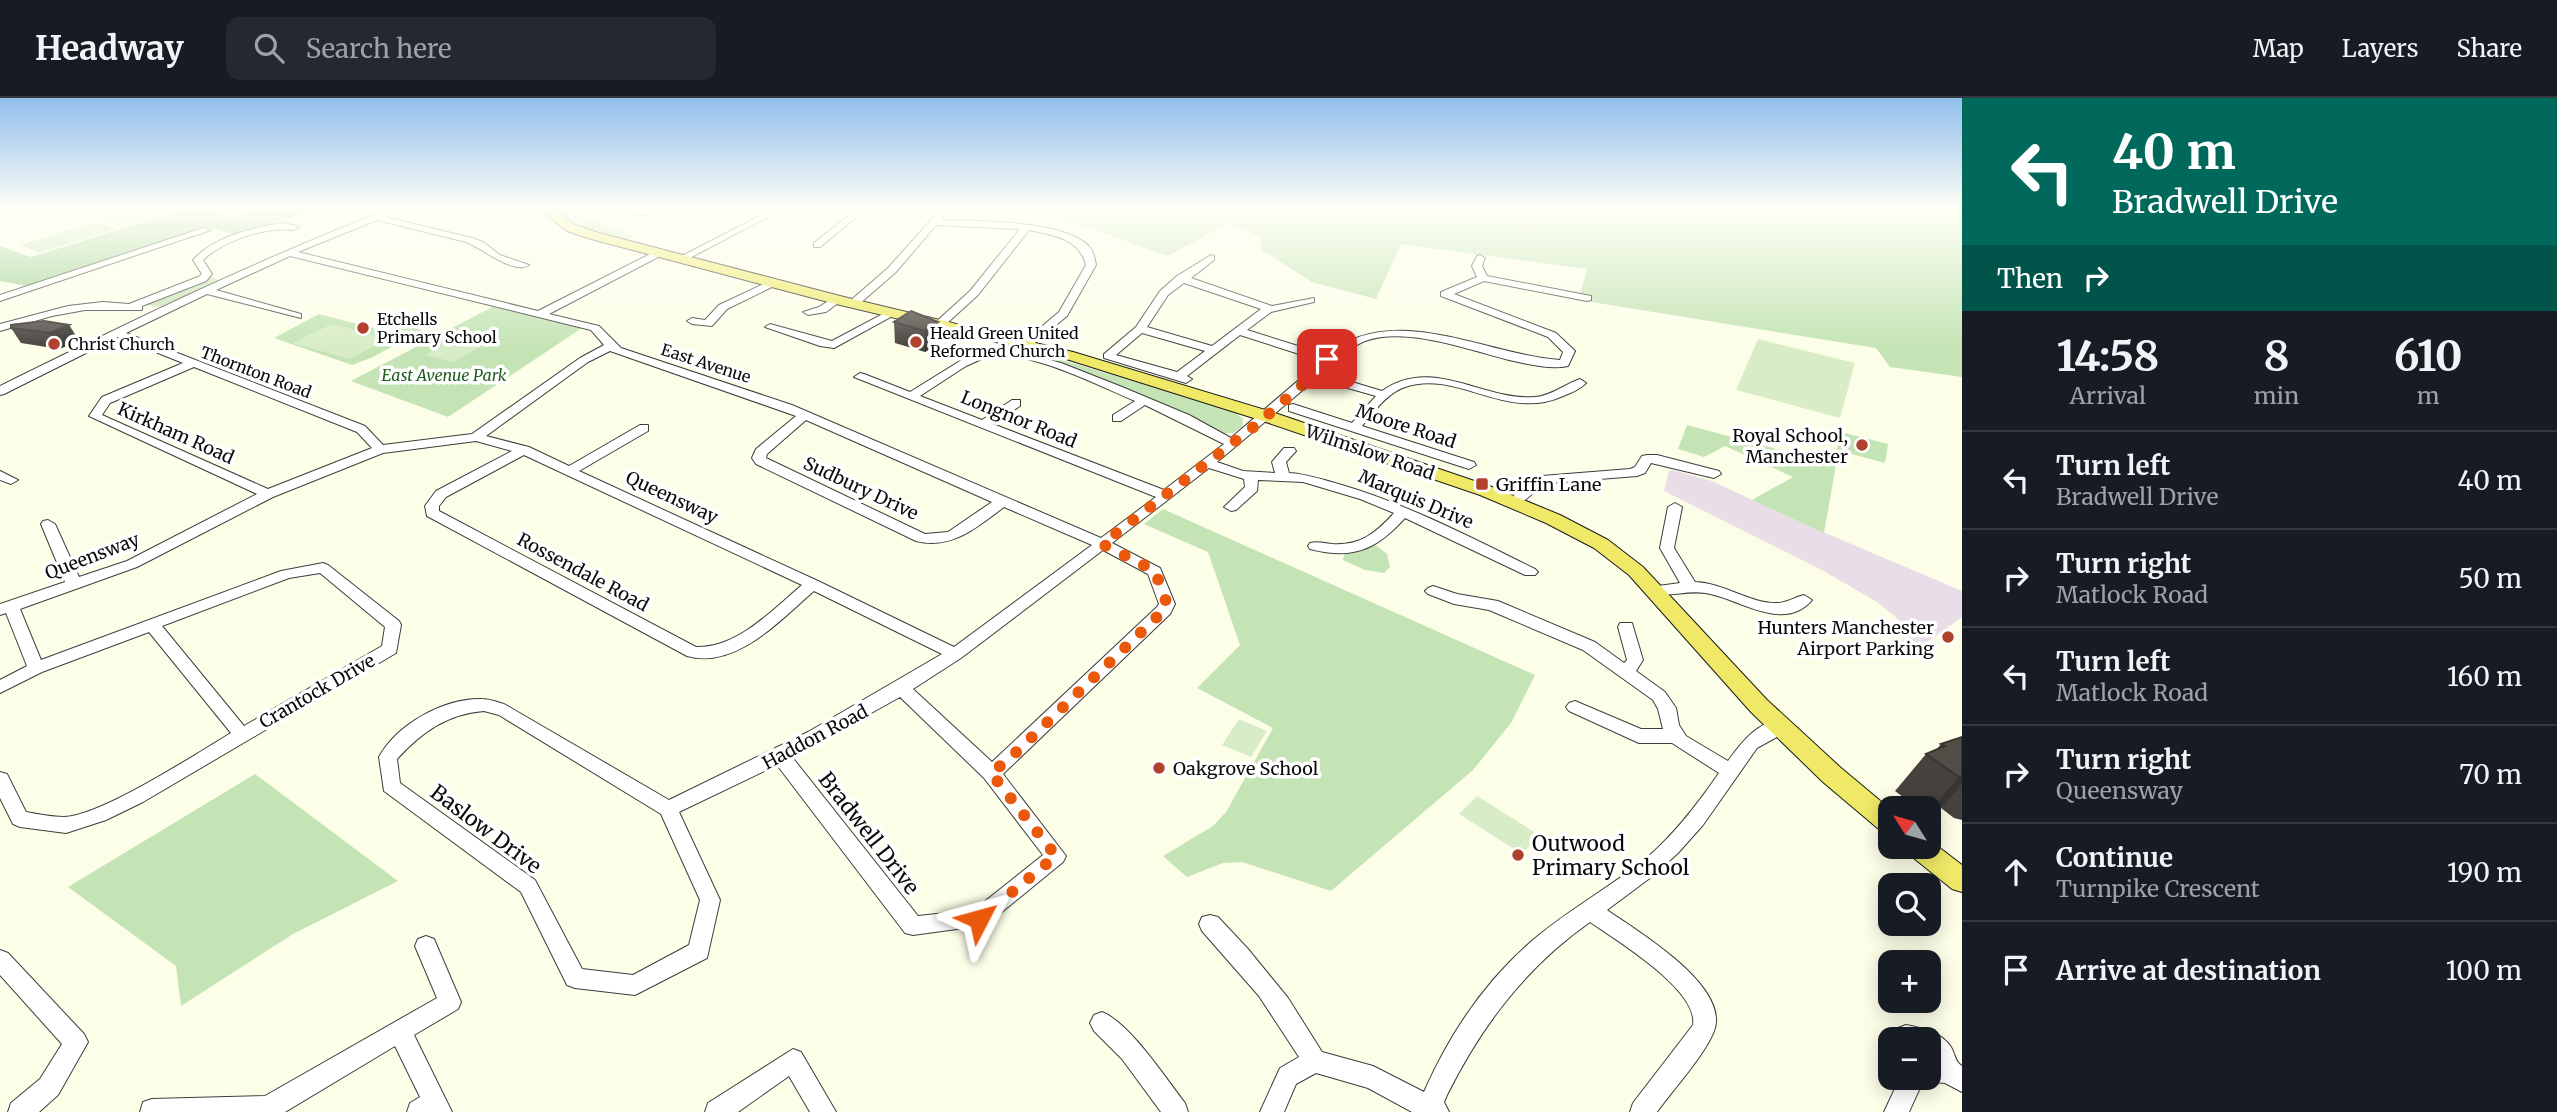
<!DOCTYPE html>
<meta charset="utf-8">
<style>
:root{--surface:#171b24;--page:#242831;--text:#f1f3f6;--muted:#9ea1a6;--line:#363941}
body{margin:0;font-family:Merriweather,serif;background:var(--page);color:var(--text);height:100vh;display:flex;flex-direction:column;font-size:26px;white-space:nowrap}
*{box-sizing:border-box;margin:0}
p{font-size:23px;color:var(--muted)}
.icon{flex:none;width:38px;height:38px;fill:none;stroke:currentColor;stroke-width:2;stroke-linecap:round;stroke-linejoin:round}
.map{position:relative;flex:1;overflow:hidden}
.details{display:flex;flex-direction:column;background:var(--surface);width:595px}
.details>*{flex:none}
.top-card{background:#00695c;color:#fff;overflow:hidden}
.needle{width:46px;rotate:307deg}
.fabs{position:absolute;left:1878px;top:698px;display:grid;gap:14px}
.fabs a{display:grid;place-items:center;width:63px;height:63px;border-radius:14px;background:var(--surface);box-shadow:0 4px 18px #0003;font-size:35px}
.pin{position:absolute;display:grid;place-items:center;width:60px;height:60px;color:#fff;margin:-30px;border-radius:14px;box-shadow:0 4px 10px #0006}
.me{position:absolute;width:77px;margin:-38px;rotate:51deg;stroke-linejoin:round;filter:drop-shadow(0 0 5px #0008)}
.turn{display:flex;align-items:center;gap:24px;height:147px;padding:0 35px;font-size:32px}
.turn .icon{width:91px;height:91px;stroke-width:2.5}
.turn b{display:block;font-size:49px;line-height:60px}
.then{display:flex;align-items:center;height:66px;padding:0 35px;background:#0003;gap:14px;font-size:26px}
.eta{display:flex;justify-content:space-evenly;align-items:center;height:119px;text-align:center}
.eta b{font-size:42px;font-weight:700;line-height:49px}
ul{padding:0;list-style:none}
li{display:flex;align-items:center;gap:21px;height:98px;padding:0 35px;border-top:2px solid var(--line)}
li div{flex:1}
li b{display:block;font-size:26px}
li em{font-style:normal}
header{display:flex;align-items:center;gap:42px;box-sizing:border-box;height:98px;padding:0 35px;background:var(--surface);border-bottom:2px solid var(--line)}
header strong{font-size:33px}
nav{display:flex;gap:38px;margin-inline-start:auto;font-size:24px}
.search{width:490px;height:63px;background:var(--page);display:flex;align-items:center;gap:18px;box-sizing:border-box;padding:0 24px;border-radius:14px;color:var(--muted);font-size:26px}
main{display:flex;flex:1;min-height:0}
.map>svg:first-child{display:block}
.industrial{fill:#e9dee8}
.green{fill:#c4e4b5}
.forest{fill:#a5d496}
.pitch{fill:#d8ecc7}
.lines{fill:none;stroke-linecap:round;stroke-linejoin:round}
.minor-casing{stroke:#3d3d3d;stroke-width:2}
.major-casing{stroke:#1b1b1b;stroke-width:2}
.minor{fill:#fff;fill-rule:evenodd}
.major{fill:#efe967;fill-rule:evenodd}
.wall{fill:#47423d}
.shaded-wall{fill:#393632}
.building{fill:#524d47;stroke:#393632;stroke-width:2}
.route{stroke:#ea580c;stroke-width:12;stroke-dasharray:0 21.6}
.poi-dot{fill:#af412d;stroke:#fff;stroke-width:2.5}
.labels{text-anchor:middle;dominant-baseline:central;stroke-width:7;stroke-linejoin:round;paint-order:stroke}
.far-poi-label{font-size:16px;fill:#0a0a0a;stroke:#fff;text-anchor:start}
.far-street-label{font-size:16px;fill:#0a0a0a;stroke:#fff}
.far-park-label{font-size:16px;font-style:italic;fill:#205c20;stroke:#fff}
.street-label{font-size:18px;fill:#0a0a0a;stroke:#fff}
.poi-label{font-size:18px;fill:#0a0a0a;stroke:#fff;text-anchor:end}
.near-street-label{font-size:21px;fill:#0a0a0a;stroke:#fff}
.near-poi-label{font-size:21px;fill:#0a0a0a;stroke:#fff;text-anchor:start}
</style>
<header>
<strong>Headway</strong>
<div class="search"><svg class="icon" aria-label="search" viewBox="0 0 24 24"><circle cx="10" cy="10" r="6"/><path d="M15 15l6 6"/></svg>Search here</div>
<nav><a>Map</a><a>Layers</a><a>Share</a></nav>
</header>
<main>
<div class="map">
<svg width="1962" height="1014" viewBox="0 0 1962 1014">
<rect width="100%" height="100%" fill="#fdfee8"/>
<polygon class="industrial" points="1673,372 1712,383 1802,425 1962,493 1962,519 1907,559 1891,551 1914,534 1877,504 1820,471 1664,393 1669,373"/>
<g class="green">
<path d="M555,111H576L596,124L634,138L626,143C600,136 574,131 555,111Z"/>
<polygon points="990,111 1937,111 1962,115 1962,279 1890,269 1876,250 1579,202 1587,171 1401,146 1376,201 1312,184 1262,152 1261,139 1230,125 1167,158 1060,119 988,112"/>
<polygon points="96,124 116,131 39,155 20,147"/>
<path d="M211,179L220,183L160,209L147,207C164,192 194,194 211,179Z"/>
<polygon points="494,208 582,230 448,319 351,283"/>
<polygon points="319,216 388,234 413,229 422,232 373,259 352,267 274,240"/>
<polygon points="1005,245 1233,313 1243,321 1242,329 1233,335 1220,335 1184,315 1042,260 1007,251 989,252"/>
<polygon points="1687,327 1836,367 1824,435 1752,402 1793,379 1725,348 1704,359 1678,351"/>
<polygon points="1841,334 1888,346 1885,365 1837,352"/>
<polygon points="1163,411 1535,577 1511,625 1473,672 1331,793 1242,764 1223,765 1187,779 1163,758 1213,728 1226,714 1273,630 1197,590 1240,547 1208,454 1144,426"/>
<polygon points="1373,445 1387,456 1390,469 1384,475 1365,472 1343,462 1345,451"/>
<polygon points="255,676 398,783 293,836 181,908 176,868 68,789"/>
</g>
<polygon class="forest" points="185,111 212,111 234,118 256,111 334,111 327,113 320,111 238,138 208,129 26,188 0,183 0,148 31,159"/>
<g class="pitch">
<polygon points="136,111 149,111 164,115 122,129 101,121"/>
<polygon points="332,226 388,241 349,261 292,245"/>
<polygon points="469,233 496,240 453,264 425,257"/>
<polygon points="1758,241 1855,265 1840,320 1736,292"/>
<polygon points="1239,621 1267,633 1251,659 1222,647"/>
<polygon points="1477,698 1539,737 1522,756 1459,716"/>
</g>
<g class="lines">
<g class="minor-casing">
<g id="minor">
<path d="M390,111H401L385,119L472,140L483,144L500,157L529,167C513,177 482,150 466,144L377,122L298,154L538,213L656,153H662V157L549,216L599,228L621,250L792,307L1101,440L1156,399L854,279L860,275L864,276L910,294L968,258L992,250H1006L1061,265L1122,289L1189,317L1231,340L1321,263L1240,237L1187,278L1192,281L1186,285L1104,260V256L1136,229L1160,193L1177,178L1211,157L1214,158V162L1191,180L1272,208L1314,200V204L1271,214L1247,232L1327,257C1393,202 1486,257 1560,262L1563,254L1548,239L1441,198V194L1477,179L1472,168L1477,158L1480,157L1485,160L1482,168L1487,178L1591,198V202L1587,203L1484,183L1454,196L1556,235L1575,253L1568,268C1550,272 1527,266 1509,262C1469,252 1406,228 1365,243C1348,250 1335,263 1322,275L1382,293C1432,257 1483,303 1535,299C1551,298 1565,286 1580,281L1586,285C1580,291 1571,295 1563,298C1506,324 1457,271 1405,289C1387,295 1374,314 1362,328L1474,364L1476,367L1469,371L1289,313V307L1293,306L1352,325L1376,298L1316,281L1217,364L1243,373L1275,375L1272,364L1284,350H1294L1296,353L1286,364L1289,375C1307,376 1324,382 1342,387C1409,407 1472,440 1535,471L1538,474L1535,477H1525L1405,420C1376,452 1353,462 1310,451L1308,448L1310,445C1317,443 1324,445 1332,446C1360,448 1376,435 1394,415L1360,401L1303,384L1258,382L1257,393L1236,412L1231,413L1224,409L1245,389L1244,381L1209,370L1112,445L1160,470L1175,506L1170,516L1003,676L1066,758L1063,764L986,827L913,837L905,835L777,667L679,714L720,802L707,860L635,897L575,890L567,887L521,794L384,693L379,659C397,626 444,600 482,601C489,601 497,604 504,606L669,702L808,634L942,556L814,493C781,521 736,572 687,558L427,418L425,408L436,393L512,353L476,343L383,355L273,399L137,469L20,511L41,562L281,473L323,465L328,467L399,523L401,527L396,555L143,704L106,722L66,735L20,729L13,726L0,700V674L7,676L26,714C38,716 52,719 64,719C101,718 196,656 231,635L149,534L42,574L0,595V582L27,568L6,515L0,517V506L65,484L41,426L43,423L48,422L55,426L79,479L127,463L257,396L89,318L102,299L183,265L118,239L4,296L0,297V288C128,225 256,162 390,111ZM290,158L591,232L604,247L580,260L472,336L383,347L365,328L126,235L207,196L301,220V216L216,192ZM1184,185L1261,211L1212,248L1147,229L1168,197ZM1142,235L1205,253L1177,274L1116,257ZM610,253L796,318L756,351L752,360L756,366L916,443C952,452 977,429 1004,409L1092,447L954,549L818,483L579,373L648,333V327H640L569,368L529,349L486,338L588,264ZM993,256C1041,258 1091,284 1135,303L1113,317V323H1121L1145,307L1224,346L1164,392L993,326L1020,308V302H1012L982,322L920,298L966,268ZM194,269L357,334L372,350L268,391L102,317L110,305ZM806,322L992,404L948,434L925,436L766,360L767,356ZM524,357L802,487C772,512 738,550 696,549L439,413V408L446,399ZM1103,452L1148,476L1159,506L1157,509L992,664L913,591L961,560ZM320,475L385,529L382,548L244,628L162,528L289,480ZM900,599L984,680L1043,757L974,812L918,818L792,659ZM484,613L499,617L661,716L700,802L689,847L633,877L582,871L535,782L400,685L397,661C422,634 447,616 484,613Z"/>
<polygon points="613,111 677,111 641,117"/>
<polygon points="773,111 783,111 684,163 676,161"/>
<polygon points="857,111 866,111 820,149 814,149 814,145"/>
<path d="M941,111H949L941,122C974,123 1071,122 1091,151C1094,155 1095,162 1096,167L1067,218L1031,248L1021,246L1059,214L1086,167C1079,140 1053,137 1029,132L978,197L945,227H937V223L970,193L1020,131L936,127L896,174L858,207H850V203L888,170Z"/>
<path d="M285,125L299,129L294,132C265,129 224,142 203,162L212,176L206,183L142,208V212H85L52,218L0,233V226L68,208L103,204L129,206L198,179L202,176L193,162C214,138 255,129 285,125Z"/>
<polygon points="203,130 211,132 0,203 0,197"/>
<polygon points="772,182 776,183 776,187 727,211 712,228 692,226 687,223 692,220 705,222 719,207"/>
<polygon points="833,200 842,202 826,214 808,217 803,214 819,209"/>
<polygon points="892,211 897,214 896,216 834,250 820,248 765,229 770,226 832,243"/>
<path d="M1647,357H1657L1719,373L1721,376L1714,380L1651,365L1645,375L1637,378L1549,385C1535,390 1527,404 1514,408L1507,404L1529,383L1542,378L1630,371L1635,369L1642,358Z"/>
<polygon points="0,373 18,382 11,386 0,382"/>
<path d="M1675,405L1682,409L1674,450L1695,484C1724,485 1751,506 1777,505C1787,505 1795,499 1804,497L1812,502C1783,536 1737,499 1705,495C1687,492 1667,500 1651,495L1648,492L1651,489L1680,485L1660,450L1668,409Z"/>
<path d="M1433,488L1457,496L1498,503L1595,544L1624,565L1627,562L1618,529L1620,525H1632L1643,562L1636,573L1665,594L1676,610L1679,627L1686,638L1728,663C1740,646 1762,617 1786,624L1789,629L1786,634L1757,650L1703,727L1678,755L1654,777L1607,812C1637,833 1727,886 1715,930C1709,952 1672,993 1657,1014H1630L1633,1005L1693,927C1699,892 1616,842 1590,824C1526,869 1482,927 1447,997L1444,1004L1449,1014H1412L1368,990L1316,975L1296,986L1284,1014H1260L1280,970L1299,959L1259,898L1202,833L1199,826L1202,819L1210,817L1218,819L1248,851L1288,900L1322,954L1373,968L1424,994C1449,937 1485,883 1533,842C1569,811 1613,788 1650,757C1677,733 1699,704 1719,675L1672,645H1639L1569,613L1566,609L1569,605L1575,603L1641,631H1663L1658,611L1653,602L1583,552L1489,512L1454,506L1428,496L1425,493L1428,490Z"/>
<polygon points="426,838 434,841 461,904 458,911 414,937 452,1014 407,1014 410,1005 420,999 395,948 285,1014 140,1014 143,1004 152,1001 265,998 437,900 415,848 418,841"/>
<polygon points="0,852 8,855 84,936 88,944 58,997 39,1014 8,1014 11,1005 40,981 62,946 0,877"/>
<path d="M1102,914C1130,925 1166,981 1185,1005L1188,1014H1161L1122,961L1094,933L1090,925L1094,917Z"/>
<path d="M1906,927C1922,930 1941,934 1951,949C1955,956 1955,964 1962,968V994L1945,985L1923,983L1909,1014H1884L1900,980H1928V962L1933,963L1928,958V942H1891L1898,930Z"/>
<polygon points="793,951 801,954 836,1014 810,1014 789,978 738,1014 705,1014 708,1005"/>
</g>
</g>
<g class="major-casing">
<g id="major">
<polygon points="539,111 552,111 575,127 599,135 840,198 1073,254 1272,314 1492,389 1560,417 1608,442 1643,469 1767,602 1841,670 1890,711 1890,736 1881,733 1823,684 1751,614 1629,477 1594,450 1546,425 1480,397 1260,322 1063,260 832,205 591,141 567,133"/>
<polygon points="1928,741 1962,767 1962,794 1952,791 1910,757 1906,749 1928,749"/>
</g>
</g>
<use href="#minor" class="minor"/>
<use href="#major" class="major"/>
</g>
<g class="wall">
<polygon points="911,213 939,245 925,254 895,245 894,224"/>
<polygon points="69,227 79,243 59,251 21,245 11,230"/>
<polygon points="1962,639 1962,722 1954,720 1941,710 1928,715 1928,710 1918,710 1895,693 1926,656 1936,652 1941,646"/>
</g>
<g class="shaded-wall">
<polygon points="938,224 939,245 925,254 924,233"/>
<polygon points="69,227 79,243 59,251 50,235"/>
<polygon points="1962,678 1962,686 1941,710 1928,715 1928,714 1959,679"/>
</g>
<g class="building">
<polygon points="911,213 938,224 924,233 894,224"/>
<polygon points="44,223 69,227 50,235 11,230 11,227"/>
<polygon points="1962,639 1962,678 1959,679 1926,656 1945,648 1941,646"/>
</g>
<linearGradient id="sky" x2="0" y2="1"><stop stop-color="#92beec"/><stop offset="0.44" stop-color="#fefff5"/><stop offset="1" stop-color="#fefff5" stop-opacity="0"/></linearGradient>
<rect width="1962" height="252" fill="url(#sky)"/>
<g class="lines">
<polyline class="route" points="979,821 1056,758 991,675 1009,661 1159,517 1167,506 1155,473 1102,446 1256,327 1314,277 1327,261"/>
</g>
<g class="poi-dot">
<circle cx="363" cy="230" r="7"/>
<circle cx="916" cy="244" r="7"/>
<circle cx="54" cy="246" r="7"/>
<circle cx="1862" cy="347" r="7"/>
<rect x="1475" y="379" width="14" height="14" rx="3.5"/>
<circle cx="1948" cy="539" r="7"/>
<circle cx="1159" cy="670" r="7"/>
<circle cx="1518" cy="757" r="7"/>
</g>
<g class="labels">
<g class="far-poi-label">
<text x="377" y="221">Etchells<tspan x="377" dy="18">Primary School</tspan></text>
<text x="930" y="235">Heald Green United<tspan x="930" dy="18">Reformed Church</tspan></text>
<text x="68" y="246">Christ Church</text>
</g>
<g class="far-street-label">
<text transform="translate(706 265) rotate(18)">East Avenue</text>
<text transform="translate(256 274) rotate(21)">Thornton Road</text>
</g>
<g class="far-park-label">
<text x="444" y="277">East Avenue Park</text>
</g>
<g class="street-label">
<text transform="translate(1019 321) rotate(22)">Longnor Road</text>
<text transform="translate(1406 328) rotate(18)">Moore Road</text>
<text transform="translate(176 335) rotate(24)">Kirkham Road</text>
<text transform="translate(1370 354) rotate(19)">Wilmslow Road</text>
<text transform="translate(861 390) rotate(25)">Sudbury Drive</text>
<text transform="translate(672 399) rotate(25)">Queensway</text>
<text transform="translate(1416 401) rotate(23)">Marquis Drive</text>
<text transform="translate(92 458) rotate(-21)">Queensway</text>
<text transform="translate(583 474) rotate(28)">Rossendale Road</text>
<text transform="translate(317 593) rotate(-30)">Crantock Drive</text>
<text transform="translate(815 639) rotate(-28)">Haddon Road</text>
</g>
<g class="poi-label">
<text x="1848" y="337">Royal School,<tspan x="1848" dy="21">Manchester</tspan></text>
<text x="1496" y="386" text-anchor="start">Griffin Lane</text>
<text x="1934" y="529">Hunters Manchester<tspan x="1934" dy="21">Airport Parking</tspan></text>
<text x="1173" y="670" text-anchor="start">Oakgrove School</text>
</g>
<g class="near-street-label">
<text transform="translate(486 731) rotate(37)">Baslow Drive</text>
<text transform="translate(869 735) rotate(52)">Bradwell Drive</text>
</g>
<g class="near-poi-label">
<text x="1532" y="745">Outwood<tspan x="1532" dy="24">Primary School</tspan></text>
</g>
</g>
</svg>
<div class="fabs">
<a><svg class="needle" viewBox="-14 -14 28 28"><path d="M0-13l5 13h-10z" fill="#e53935"/><path d="M0 13l5-13h-10z" fill="#9ea1a6"/></svg></a>
<a><svg class="icon" aria-label="search" viewBox="0 0 24 24"><circle cx="10" cy="10" r="6"/><path d="M15 15l6 6"/></svg></a>
<a>+</a>
<a>−</a>
</div>
<div class="pin" style="left:1327px;top:261px;background:#d93025"><svg class="icon" aria-label="arrive" viewBox="0 0 24 24"><path d="M6 21V4h12l-3 4 3 4H6"/></svg></div>
<svg class="me" style="left:979px;top:821px" viewBox="-20 -20 40 40"><path d="M0-17L14 15 0 8-14 15z" fill="#ea580c" stroke="#fff" stroke-width="4"/></svg>
</div>
<section class="details">
<div class="top-card">
<div class="turn"><svg class="icon" aria-label="left" viewBox="0 0 24 24"><path d="M17 20v-9H6M10 6l-5 5 5 5"/></svg><div><b>40 m</b>Bradwell Drive</div></div>
<div class="then">Then<svg class="icon" aria-label="right" viewBox="0 0 24 24"><path d="M7 20v-9h11M14 6l5 5-5 5"/></svg></div>
</div>
<div class="eta">
<div><b>14:58</b><p>Arrival</p></div>
<div><b>8</b><p>min</p></div>
<div><b>610</b><p>m</p></div>
</div>
<ul>
<li><svg class="icon" aria-label="left" viewBox="0 0 24 24"><path d="M17 20v-9H6M10 6l-5 5 5 5"/></svg><div><b>Turn left</b><p>Bradwell Drive</p></div><em>40 m</em></li>
<li><svg class="icon" aria-label="right" viewBox="0 0 24 24"><path d="M7 20v-9h11M14 6l5 5-5 5"/></svg><div><b>Turn right</b><p>Matlock Road</p></div><em>50 m</em></li>
<li><svg class="icon" aria-label="left" viewBox="0 0 24 24"><path d="M17 20v-9H6M10 6l-5 5 5 5"/></svg><div><b>Turn left</b><p>Matlock Road</p></div><em>160 m</em></li>
<li><svg class="icon" aria-label="right" viewBox="0 0 24 24"><path d="M7 20v-9h11M14 6l5 5-5 5"/></svg><div><b>Turn right</b><p>Queensway</p></div><em>70 m</em></li>
<li><svg class="icon" aria-label="ahead" viewBox="0 0 24 24"><path d="M12 20V5M6 11l6-6 6 6"/></svg><div><b>Continue</b><p>Turnpike Crescent</p></div><em>190 m</em></li>
<li><svg class="icon" aria-label="arrive" viewBox="0 0 24 24"><path d="M6 21V4h12l-3 4 3 4H6"/></svg><div><b>Arrive at destination</b></div><em>100 m</em></li>
</ul>
</section>
</main>
